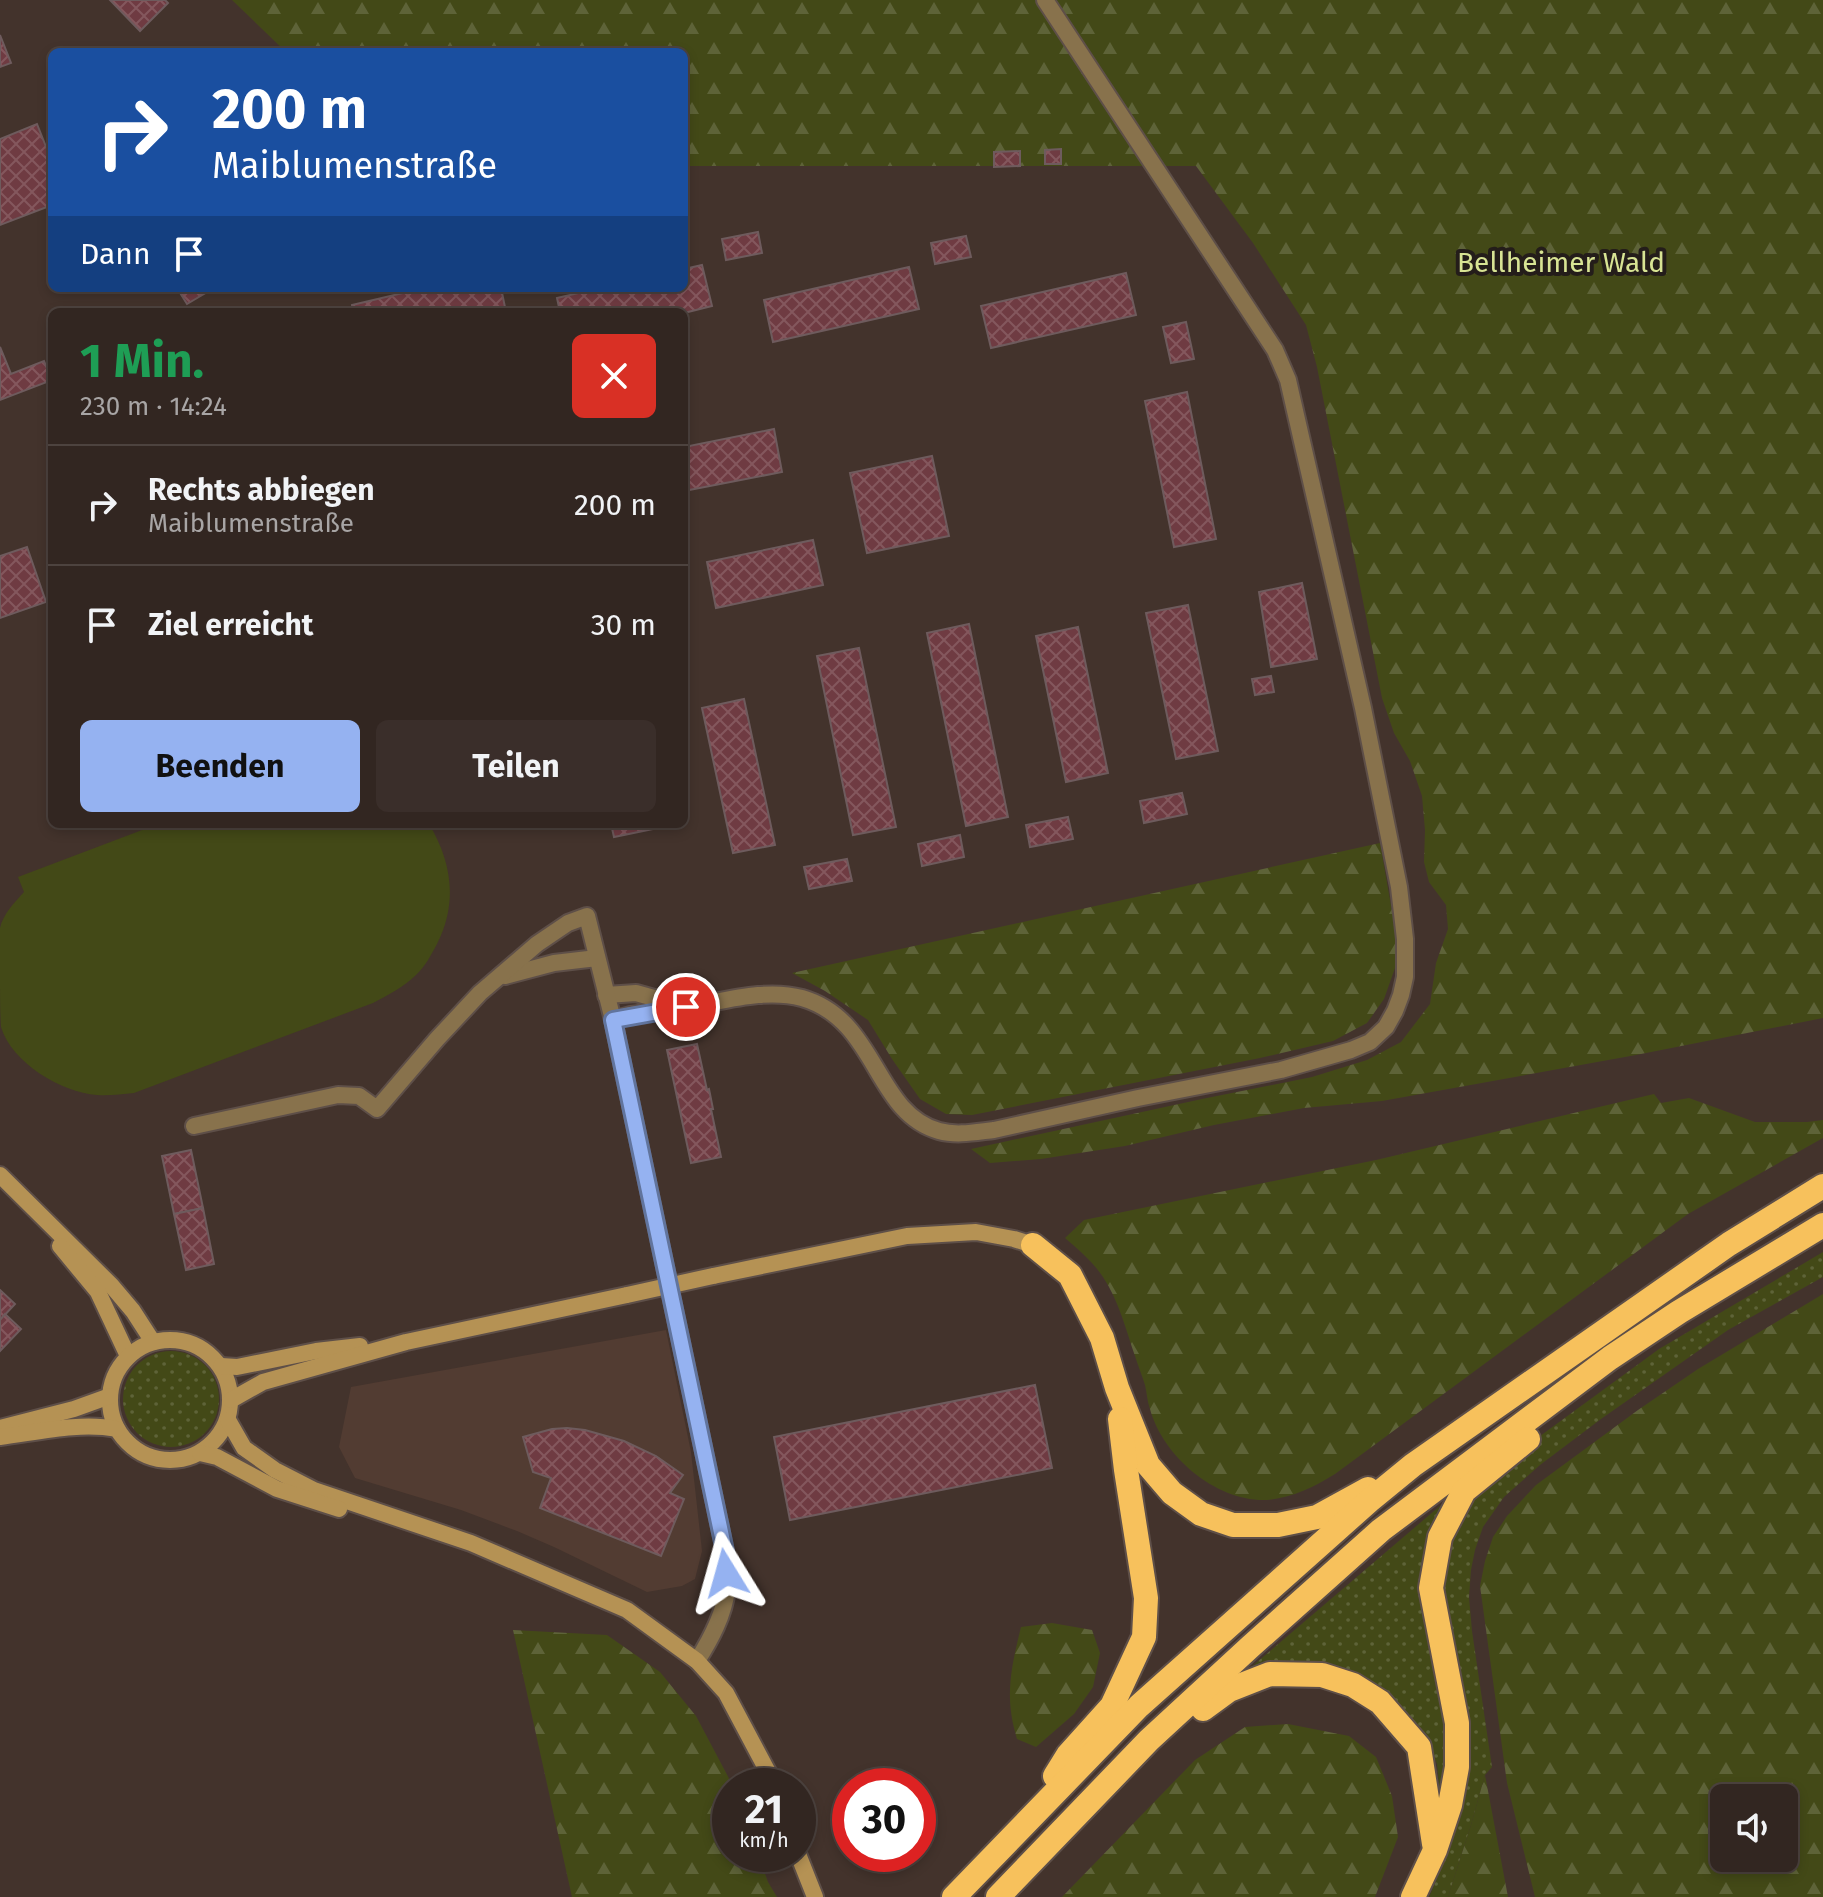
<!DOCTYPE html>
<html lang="de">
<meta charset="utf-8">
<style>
:root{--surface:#322621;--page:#3a2e2a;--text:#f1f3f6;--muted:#a8a5a5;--line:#4d433f;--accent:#95b2f1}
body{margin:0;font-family:"Fira Sans",sans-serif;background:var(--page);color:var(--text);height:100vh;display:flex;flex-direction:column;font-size:30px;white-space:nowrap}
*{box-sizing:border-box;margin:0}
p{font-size:26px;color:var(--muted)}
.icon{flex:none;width:44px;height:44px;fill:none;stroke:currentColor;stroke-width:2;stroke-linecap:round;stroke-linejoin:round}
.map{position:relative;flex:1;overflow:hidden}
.details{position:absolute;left:48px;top:308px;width:640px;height:520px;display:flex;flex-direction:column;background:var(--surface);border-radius:12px;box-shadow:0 4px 12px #0003,0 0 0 2px var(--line)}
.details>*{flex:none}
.top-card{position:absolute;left:48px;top:48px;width:640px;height:244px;border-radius:12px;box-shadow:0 4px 12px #0003,0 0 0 2px var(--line);background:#1a4fa0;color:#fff;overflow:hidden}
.buttons{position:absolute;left:1710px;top:1784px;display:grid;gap:16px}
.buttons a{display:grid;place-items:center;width:88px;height:88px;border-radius:12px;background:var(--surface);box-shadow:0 4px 12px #0003,0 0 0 2px var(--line);font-size:40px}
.speed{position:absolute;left:712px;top:1768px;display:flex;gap:16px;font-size:40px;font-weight:700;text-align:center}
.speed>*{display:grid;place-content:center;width:104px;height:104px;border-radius:50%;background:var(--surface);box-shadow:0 4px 12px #0003,0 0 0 2px var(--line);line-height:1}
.speed small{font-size:20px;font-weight:400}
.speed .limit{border:12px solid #d22;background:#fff;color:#111}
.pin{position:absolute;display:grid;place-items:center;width:68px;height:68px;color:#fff;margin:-34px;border:4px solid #fff;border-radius:50%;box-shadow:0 2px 8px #0007}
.me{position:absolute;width:88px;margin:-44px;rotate:352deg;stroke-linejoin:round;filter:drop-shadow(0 0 6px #0008)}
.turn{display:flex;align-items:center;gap:28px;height:168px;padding:0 32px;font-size:36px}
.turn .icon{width:104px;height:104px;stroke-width:2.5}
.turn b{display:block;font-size:56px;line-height:68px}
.then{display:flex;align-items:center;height:76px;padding:0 32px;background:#0003;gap:16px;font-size:30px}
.round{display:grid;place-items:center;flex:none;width:84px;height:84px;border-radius:12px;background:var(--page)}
.summary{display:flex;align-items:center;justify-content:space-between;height:136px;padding:0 32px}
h1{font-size:48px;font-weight:700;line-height:60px;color:#1e9e55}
.primary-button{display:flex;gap:16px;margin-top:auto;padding:16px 32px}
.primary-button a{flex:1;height:92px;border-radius:12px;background:var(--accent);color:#111;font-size:32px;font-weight:700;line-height:92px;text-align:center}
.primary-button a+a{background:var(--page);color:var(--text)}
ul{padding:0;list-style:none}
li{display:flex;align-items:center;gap:24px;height:120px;padding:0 32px;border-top:2px solid var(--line)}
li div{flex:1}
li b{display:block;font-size:30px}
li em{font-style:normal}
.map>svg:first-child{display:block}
.built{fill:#523c32}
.grass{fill:url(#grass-dots)}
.forest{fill:url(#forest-firs);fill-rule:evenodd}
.pitch{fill:#434917}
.building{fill:url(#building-cross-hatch);stroke:#6e5b5d;stroke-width:2}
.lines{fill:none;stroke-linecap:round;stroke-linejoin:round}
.street-casing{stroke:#5e4f48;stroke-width:20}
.secondary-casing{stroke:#5e4f48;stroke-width:20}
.highway-casing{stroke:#5e4f48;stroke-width:28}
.street{stroke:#88724c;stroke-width:16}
.secondary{stroke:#b59254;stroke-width:16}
.highway{stroke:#f7c15c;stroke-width:24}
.secondary-bridge-casing{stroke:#5e4f48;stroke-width:20;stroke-linecap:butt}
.secondary-bridge{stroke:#b59254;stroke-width:16}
.route-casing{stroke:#61749d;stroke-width:20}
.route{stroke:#95b2f1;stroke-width:14}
.labels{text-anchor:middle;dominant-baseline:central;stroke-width:8;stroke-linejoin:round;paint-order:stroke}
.park-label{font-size:28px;fill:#d8e494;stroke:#241d1a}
</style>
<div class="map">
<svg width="1823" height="1897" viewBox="0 0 1823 1897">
<defs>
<pattern id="grass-dots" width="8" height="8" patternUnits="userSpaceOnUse" patternTransform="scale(2)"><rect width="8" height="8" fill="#434917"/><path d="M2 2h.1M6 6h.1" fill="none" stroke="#5e6338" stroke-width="1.8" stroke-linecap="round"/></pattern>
<pattern id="forest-firs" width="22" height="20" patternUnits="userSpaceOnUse" patternTransform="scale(2)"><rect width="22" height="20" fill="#434917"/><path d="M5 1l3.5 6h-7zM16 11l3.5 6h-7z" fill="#5e6338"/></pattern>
<pattern id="building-cross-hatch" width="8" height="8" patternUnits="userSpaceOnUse" patternTransform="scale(2)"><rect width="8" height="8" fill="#6f3b42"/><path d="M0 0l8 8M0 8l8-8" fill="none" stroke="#84575d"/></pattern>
</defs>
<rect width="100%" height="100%" fill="#43332c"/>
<polygon class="built" points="666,1330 691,1452 702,1551 695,1579 682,1586 647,1592 554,1547 517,1531 461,1510 355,1478 339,1447 351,1387"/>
<g class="grass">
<polygon points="1823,1252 1823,1277 1728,1330 1601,1419 1540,1465 1504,1497 1483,1527 1475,1550 1471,1570 1469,1597 1472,1631 1492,1767 1485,1775 1471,1825 1448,1897 1429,1897 1450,1848 1461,1804 1440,1571 1458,1512 1525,1447 1659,1349"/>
<circle cx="171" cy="1399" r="48"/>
<polygon points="1441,1505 1444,1508 1433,1532 1451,1754 1440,1793 1437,1764 1431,1750 1410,1718 1385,1695 1247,1674 1249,1669"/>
</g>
<g class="forest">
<polygon points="232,0 1823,0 1823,1018 1636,1055 1382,1101 1304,1108 1214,1125 1125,1146 1041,1159 990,1163 971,1149 1202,1099 1312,1077 1367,1060 1401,1042 1430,1004 1436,963 1448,929 1446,905 1429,882 1424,862 1425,830 1422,796 1410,761 1394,733 1382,698 1317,367 1306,325 1253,243 1196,166 684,166 684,52 286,52"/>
<polygon points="1380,843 1395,928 1395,968 1384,999 1367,1023 1333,1041 1260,1058 972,1115 946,1114 920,1099 892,1059 868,1020 825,991 792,973"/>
<path d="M1654,1094L1661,1103L1689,1098L1755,1122H1807L1823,1120V1138L1688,1214L1335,1474C1314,1487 1292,1498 1267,1500C1217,1502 1163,1457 1150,1409C1147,1401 1147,1393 1145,1385C1142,1375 1138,1366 1135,1356C1126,1330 1119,1301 1103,1277C1093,1262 1079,1250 1065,1238L1084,1220L1376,1160Z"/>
<path d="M1823,1294V1897H1535L1507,1783L1480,1586L1485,1561L1493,1537L1507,1516L1536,1485L1638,1410L1698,1369ZM1784,1798V1858H1724V1798Z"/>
<path d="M1052,1623L1092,1630L1100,1653L1093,1687L1074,1714L1036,1747L1017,1739C1004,1697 1011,1668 1021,1627Z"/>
<polygon points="513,1630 607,1635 660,1672 696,1716 733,1786 730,1786 730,1854 758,1854 768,1882 777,1897 572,1897"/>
<polygon points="1288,1724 1349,1736 1376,1757 1392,1796 1398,1837 1375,1897 1062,1897 1195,1760 1245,1727"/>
<polygon points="1485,1775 1508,1897 1448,1897 1471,1825"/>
</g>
<path class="pitch" d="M158,824H429C452,862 458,903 437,944C431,955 425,967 416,975C404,987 388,995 373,1003L134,1093C122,1094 109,1096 97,1095C61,1092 12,1063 1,1027C0,1015 0,984 0,971C0,958 0,941 0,928C3,914 15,902 24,892L18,877Z"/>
<g class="building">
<polygon points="110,0 165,0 168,3 140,31"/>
<polygon points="0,35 11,63 0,67"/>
<polygon points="37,124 52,162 52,205 0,225 0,139"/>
<polygon points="1061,149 1061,164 1045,164 1045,150"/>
<polygon points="1020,151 1020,166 994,167 994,152"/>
<polygon points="758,232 762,253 726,260 722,239"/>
<polygon points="966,236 971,257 935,264 931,243"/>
<polygon points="702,265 712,306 684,313 560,312 557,298 600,288 684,288 684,269"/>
<polygon points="909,267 919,309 773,342 764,300"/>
<polygon points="1126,273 1136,315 991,348 981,306"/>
<polygon points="177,288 214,288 187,304"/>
<polygon points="424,288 501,288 506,312 353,312 352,305"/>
<polygon points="1186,322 1194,359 1171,363 1163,327"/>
<polygon points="0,347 11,374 44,361 52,380 0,400"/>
<polygon points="1187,392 1216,539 1174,547 1145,401"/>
<polygon points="774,429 782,472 684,491 684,447"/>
<polygon points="932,456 949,536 867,553 850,473"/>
<polygon points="813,540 823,585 716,608 707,562"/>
<polygon points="27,547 46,602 0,618 0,556"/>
<polygon points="1302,583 1317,659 1271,667 1259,592"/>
<polygon points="1188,605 1218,751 1176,759 1146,613"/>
<polygon points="969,624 1008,817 966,826 927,633"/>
<polygon points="1078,627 1108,773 1066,782 1036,636"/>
<polygon points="859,648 896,827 853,835 817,656"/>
<polygon points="1271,676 1274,692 1255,695 1252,679"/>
<polygon points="744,699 775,845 733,853 702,708"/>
<polygon points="1182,793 1187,814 1144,823 1140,801"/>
<polygon points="1068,817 1073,839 1030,847 1026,825"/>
<polygon points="611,824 657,824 658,828 614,837"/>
<polygon points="960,835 964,857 922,866 918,844"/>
<polygon points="847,859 852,881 809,889 804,867"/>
<polygon points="697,1044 707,1090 709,1089 713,1109 711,1109 721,1157 691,1163 667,1050"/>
<polygon points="191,1150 203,1208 174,1214 162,1156"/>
<polygon points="203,1208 214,1264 186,1270 174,1214"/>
<polygon points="0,1290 15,1304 0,1320"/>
<polygon points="5,1314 21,1329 0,1351 0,1320"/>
<polygon points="1035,1385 1052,1468 790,1520 774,1437"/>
<polygon points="567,1428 585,1430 624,1441 656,1456 683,1475 670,1493 684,1499 661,1556 540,1508 551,1478 533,1472 523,1437 552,1429"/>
</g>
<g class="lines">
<g class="street-casing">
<g id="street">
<polyline points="505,976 554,963 597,958"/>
<polyline points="606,995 636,993 679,1005"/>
<path d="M613,1020L631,1015C657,1012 684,1007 710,1003C740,997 772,990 802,998C878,1020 874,1113 939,1131C957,1136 976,1132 994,1130L1138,1098L1281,1070L1351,1050L1370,1042L1386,1027L1395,1011L1401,995L1405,977V939L1399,887L1363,708L1288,380L1275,350L1045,0"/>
<path d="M194,1126L338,1095L359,1096L377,1109L437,1039L480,993L537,944L568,923L587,916L613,1020L726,1556C726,1567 728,1578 727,1589C724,1615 711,1639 697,1661"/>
</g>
</g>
<g class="secondary-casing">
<g id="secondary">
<polyline points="0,1175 111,1285 133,1311 153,1342"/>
<polyline points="60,1246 98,1292 128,1356"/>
<polyline points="713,1276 907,1236 976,1232 1014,1239 1033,1245"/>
<circle cx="170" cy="1400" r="60"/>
<polyline points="221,1366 237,1367 316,1351 360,1346"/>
<polyline points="231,1400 263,1382 406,1342 627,1295"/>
<polyline points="228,1420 244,1448 275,1470 314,1490 471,1543 627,1610 697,1661 726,1693 769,1774 773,1786"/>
<polyline points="0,1428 74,1409 110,1396"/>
<path d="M0,1437C39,1432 79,1422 117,1429"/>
<polyline points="200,1453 217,1457 277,1489 339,1509"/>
<polyline points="798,1854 815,1897"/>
</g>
</g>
<g class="highway-casing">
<g id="highway">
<polyline points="1033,1245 1070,1275 1102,1338 1117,1388 1148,1465 1172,1493 1201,1514 1233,1525 1278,1525 1317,1517 1368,1489"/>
<polyline points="1203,1709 1229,1690 1270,1674 1322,1675 1353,1685 1380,1702 1419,1747 1434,1844"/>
<polyline points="1055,1776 1068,1755 1112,1706 1144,1637 1146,1598 1126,1470 1120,1419"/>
<polyline points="954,1897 1139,1706 1369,1501 1413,1465 1729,1244 1823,1186"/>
<polyline points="998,1897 1149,1740 1251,1646 1381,1530 1610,1358 1679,1312 1823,1225"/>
<polyline points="1413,1897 1435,1850 1450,1805 1457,1767 1457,1723 1431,1588 1440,1537 1464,1491 1528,1439"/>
</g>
</g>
<use href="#street" class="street"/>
<use href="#secondary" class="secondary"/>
<use href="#highway" class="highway"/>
<g class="secondary-bridge-casing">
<polyline id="secondary-bridge" points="627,1295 713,1276"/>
</g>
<use href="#secondary-bridge" class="secondary-bridge"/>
</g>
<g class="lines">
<g class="route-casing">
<polyline id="route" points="686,1007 613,1020 726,1556 726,1573"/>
</g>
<use href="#route" class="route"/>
</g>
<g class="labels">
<g class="park-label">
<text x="1561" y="262">Bellheimer Wald</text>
</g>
</g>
</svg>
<div class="buttons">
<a><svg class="icon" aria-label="sound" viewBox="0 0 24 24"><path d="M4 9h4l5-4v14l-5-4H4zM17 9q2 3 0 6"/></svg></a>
</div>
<div class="speed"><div>21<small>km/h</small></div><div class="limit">30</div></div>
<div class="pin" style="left:686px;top:1007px;background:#d93025"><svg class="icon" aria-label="arrive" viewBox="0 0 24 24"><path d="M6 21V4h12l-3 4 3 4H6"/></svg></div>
<svg class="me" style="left:726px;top:1573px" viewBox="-20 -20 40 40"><path d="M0-17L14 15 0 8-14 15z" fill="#95b2f1" stroke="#fff" stroke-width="4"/></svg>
<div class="top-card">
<div class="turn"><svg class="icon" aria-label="right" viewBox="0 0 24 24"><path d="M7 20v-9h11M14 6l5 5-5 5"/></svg><div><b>200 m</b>Maiblumenstraße</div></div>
<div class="then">Dann<svg class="icon" aria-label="arrive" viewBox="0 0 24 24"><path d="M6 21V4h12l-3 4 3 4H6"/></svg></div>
</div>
<section class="details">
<div class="summary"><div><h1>1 Min.</h1><p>230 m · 14:24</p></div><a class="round" style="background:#d93025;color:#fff"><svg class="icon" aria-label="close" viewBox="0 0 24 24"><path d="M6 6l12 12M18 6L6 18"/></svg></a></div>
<ul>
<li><svg class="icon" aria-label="right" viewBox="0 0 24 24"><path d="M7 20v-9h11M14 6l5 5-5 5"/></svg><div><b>Rechts abbiegen</b><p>Maiblumenstraße</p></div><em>200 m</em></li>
<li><svg class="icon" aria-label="arrive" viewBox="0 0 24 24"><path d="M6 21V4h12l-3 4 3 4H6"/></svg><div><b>Ziel erreicht</b></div><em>30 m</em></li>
</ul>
<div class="primary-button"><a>Beenden</a><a>Teilen</a></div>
</section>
</div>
